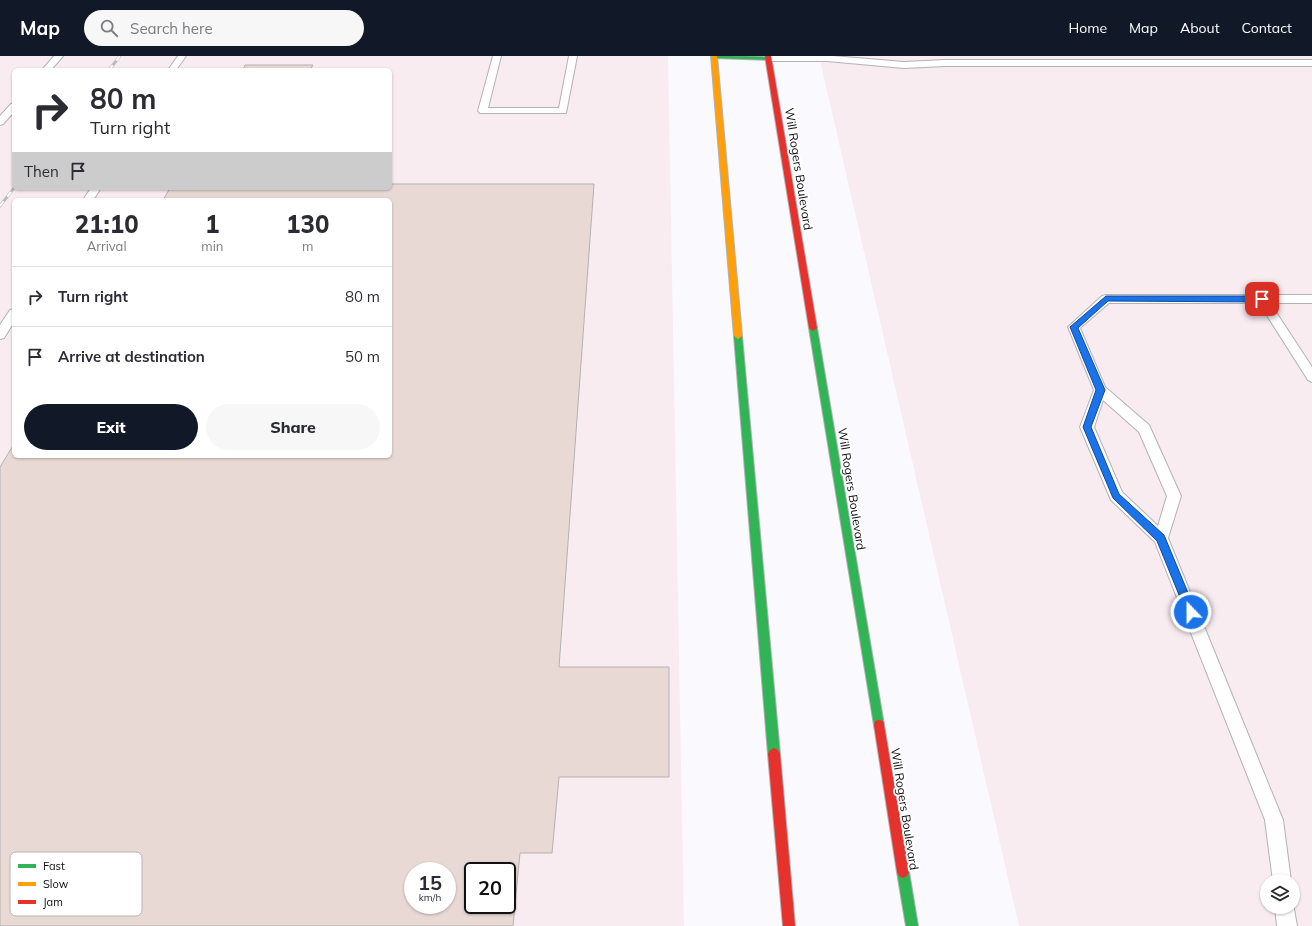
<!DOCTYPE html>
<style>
:root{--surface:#fff;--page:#f7f7f7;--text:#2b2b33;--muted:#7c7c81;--line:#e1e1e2;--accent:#111827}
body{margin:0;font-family:Mulish,sans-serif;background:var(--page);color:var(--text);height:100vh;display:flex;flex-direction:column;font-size:15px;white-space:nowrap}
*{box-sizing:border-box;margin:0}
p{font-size:13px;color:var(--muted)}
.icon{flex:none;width:22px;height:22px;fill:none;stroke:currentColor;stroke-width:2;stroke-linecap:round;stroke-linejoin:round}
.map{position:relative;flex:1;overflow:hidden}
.side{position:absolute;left:12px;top:142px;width:380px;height:260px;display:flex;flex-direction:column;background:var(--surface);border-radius:6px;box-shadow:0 1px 3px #0004}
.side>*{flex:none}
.banner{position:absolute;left:12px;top:12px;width:380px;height:122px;border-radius:6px;box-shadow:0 1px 3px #0004;background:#fff;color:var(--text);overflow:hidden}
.tools{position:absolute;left:1260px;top:818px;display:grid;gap:8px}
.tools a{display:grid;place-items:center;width:40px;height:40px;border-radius:50%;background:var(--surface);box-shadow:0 1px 3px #0004;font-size:20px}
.speed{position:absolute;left:404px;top:806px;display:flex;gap:8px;font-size:20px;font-weight:700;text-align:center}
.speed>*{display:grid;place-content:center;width:52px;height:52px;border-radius:50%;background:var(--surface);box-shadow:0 1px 3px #0004;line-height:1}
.speed small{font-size:10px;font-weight:400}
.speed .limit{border:2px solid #111;border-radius:6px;background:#fff;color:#111}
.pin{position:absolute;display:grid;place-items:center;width:34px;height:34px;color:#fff;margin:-17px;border-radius:8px;box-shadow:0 2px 6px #0006}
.me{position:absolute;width:44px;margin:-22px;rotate:338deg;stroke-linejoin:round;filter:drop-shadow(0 0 3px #0008)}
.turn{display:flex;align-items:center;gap:14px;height:84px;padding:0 12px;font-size:18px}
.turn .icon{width:52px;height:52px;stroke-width:2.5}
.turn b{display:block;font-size:28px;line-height:34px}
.then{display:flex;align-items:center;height:38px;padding:0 12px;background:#0003;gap:8px;font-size:15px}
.eta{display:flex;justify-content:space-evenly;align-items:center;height:68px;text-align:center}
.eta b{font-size:24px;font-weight:800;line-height:28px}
.primary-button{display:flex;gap:8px;margin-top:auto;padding:8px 12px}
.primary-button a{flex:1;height:46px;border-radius:24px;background:var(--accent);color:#fff;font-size:16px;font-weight:800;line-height:46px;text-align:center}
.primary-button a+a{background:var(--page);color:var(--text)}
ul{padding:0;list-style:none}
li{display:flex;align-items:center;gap:12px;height:60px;padding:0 12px;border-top:1px solid var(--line)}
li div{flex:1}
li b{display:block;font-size:15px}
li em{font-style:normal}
header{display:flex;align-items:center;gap:24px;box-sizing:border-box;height:56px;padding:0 20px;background:var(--accent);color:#fff}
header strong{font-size:19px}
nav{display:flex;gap:22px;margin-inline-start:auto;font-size:14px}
.search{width:280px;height:36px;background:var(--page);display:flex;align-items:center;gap:10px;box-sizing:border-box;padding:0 14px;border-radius:22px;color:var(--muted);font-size:15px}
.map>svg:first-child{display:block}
.industrial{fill:#f8ecf1;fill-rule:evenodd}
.building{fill:#e8d9d5;stroke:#b4b2b3;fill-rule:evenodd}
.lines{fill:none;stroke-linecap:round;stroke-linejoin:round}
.lane-casing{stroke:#b2b2b5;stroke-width:2}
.fast-casing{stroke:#b2b2b5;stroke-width:2}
.slow-casing{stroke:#b2b2b5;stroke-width:2}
.jam-casing{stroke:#b2b2b5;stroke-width:2}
.lane{fill:#fefeff;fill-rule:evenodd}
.fast{fill:#30b455;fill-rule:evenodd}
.slow{fill:#ff9f0a;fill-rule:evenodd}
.jam{fill:#e5322d;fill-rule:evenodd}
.rail-casing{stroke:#bcbcbd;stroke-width:3}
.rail{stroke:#fff;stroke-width:2;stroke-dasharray:6;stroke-linecap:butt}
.route{fill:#1a73e8;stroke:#114b97}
.labels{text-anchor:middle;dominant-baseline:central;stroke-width:4;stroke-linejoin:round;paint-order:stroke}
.street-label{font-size:12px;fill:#0c0c0e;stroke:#fff}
.key{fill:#fff;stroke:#b6b6b7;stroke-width:1}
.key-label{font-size:11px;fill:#0c0c0e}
</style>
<header>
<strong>Map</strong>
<div class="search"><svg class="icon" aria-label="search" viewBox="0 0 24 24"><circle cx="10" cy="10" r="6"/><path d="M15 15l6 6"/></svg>Search here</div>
<nav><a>Home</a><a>Map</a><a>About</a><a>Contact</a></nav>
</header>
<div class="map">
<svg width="1312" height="870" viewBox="0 0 1312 870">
<rect width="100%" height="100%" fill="#fafafe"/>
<g class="industrial">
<path d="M0,0H668L684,870H0ZM14,14H390V132H14ZM14,144H390V400H14ZM413,815H447V849H413ZM473,815H507V849H473Z"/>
<path d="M819,0H1312V870H1019ZM1267,825H1293V851H1267Z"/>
</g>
<g class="building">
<polygon points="245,9 313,9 310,14 243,14"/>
<path d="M390,128H594L559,611H669V721H559L552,797H520L513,870H0V411L14,388V400H390V144H163L170,132H390ZM413,815H447V849H413ZM473,815H507V849H473Z"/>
</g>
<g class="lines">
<g class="lane-casing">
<g id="lane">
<polygon points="54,0 63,0 51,14 42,14"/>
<polygon points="178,0 186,0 176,14 168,14"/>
<polygon points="493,0 501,0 488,52 559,52 569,0 577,0 566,57 480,57 478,55"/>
<polygon points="767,0 833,0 904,6 945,4 1312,4 1312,10 945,10 904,12 827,5 769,5 765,2"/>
<polygon points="14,47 14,56 3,68 0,69 0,60 11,48"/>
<polygon points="91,132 101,132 93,144 83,144"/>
<path d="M1106,239H1312V247H1270L1312,311V326L1308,324L1259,247H1109L1080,272L1105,331L1149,369L1181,440L1168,482L1283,764L1291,825H1273L1265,764L1155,486L1111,444L1080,371L1094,334L1068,271L1102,240ZM1103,344L1139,376L1167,440L1158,470L1122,436L1094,371Z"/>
<polygon points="14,253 14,266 4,282 0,283 0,269 10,254"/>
<polygon points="1293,847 1297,870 1277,870 1275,851 1293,851"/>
</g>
</g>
<g class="fast-casing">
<g id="fast">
<path d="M711,0C723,0 764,0 772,2L769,4L714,2Z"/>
<polygon points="813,269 817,272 884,669 883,673 879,674 875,673 874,669 809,272"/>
<polygon points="738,277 742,280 780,698 778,702 774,704 770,702 768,698 734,280"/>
<polygon points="903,810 907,812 909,816 918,870 906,870 897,816 899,812"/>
</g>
</g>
<g class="slow-casing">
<polygon id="slow" points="711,0 717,0 742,280 738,283 734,280"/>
</g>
<g class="jam-casing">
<g id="jam">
<polygon points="765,0 771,0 817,272 813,275 809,272"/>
<polygon points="879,664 883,665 884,669 909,816 907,820 903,822 899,820 897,816 874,669 875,665"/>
<polygon points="774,692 778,694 780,698 795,870 783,870 768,698 770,694"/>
</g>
</g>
<use href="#lane" class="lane"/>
<use href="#fast" class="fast"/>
<use href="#slow" class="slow"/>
<use href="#jam" class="jam"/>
<g class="rail-casing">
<g id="rail">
<polyline points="109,14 120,0"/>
<polyline points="0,150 14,132"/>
</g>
</g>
<use href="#rail" class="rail"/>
</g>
<polygon class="route" points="1106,240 1262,240 1265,243 1262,246 1108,245 1078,272 1105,334 1091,371 1119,438 1164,479 1196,556 1194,559 1191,561 1187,559 1186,556 1157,485 1113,442 1083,371 1096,334 1070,271"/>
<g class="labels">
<g class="street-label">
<text transform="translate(799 113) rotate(81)">Will Rogers Boulevard</text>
<text transform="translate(852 433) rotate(81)">Will Rogers Boulevard</text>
<text transform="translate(905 753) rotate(81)">Will Rogers Boulevard</text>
</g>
</g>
<rect x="10" y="796" width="132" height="64" rx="6" class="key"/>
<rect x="18" y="808" width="18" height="4" fill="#30b455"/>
<rect x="18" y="826" width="18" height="4" fill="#ff9f0a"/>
<rect x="18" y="844" width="18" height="4" fill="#e5322d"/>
<g class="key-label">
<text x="43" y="814">Fast</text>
<text x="43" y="832">Slow</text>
<text x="43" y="850">Jam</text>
</g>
</svg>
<div class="tools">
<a><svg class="icon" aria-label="layers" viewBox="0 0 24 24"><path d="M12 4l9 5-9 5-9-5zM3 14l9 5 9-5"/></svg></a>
</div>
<div class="speed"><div>15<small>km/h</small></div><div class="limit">20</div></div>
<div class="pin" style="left:1262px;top:243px;background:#d93025"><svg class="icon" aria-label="arrive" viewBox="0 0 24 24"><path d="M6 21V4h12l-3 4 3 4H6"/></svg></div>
<svg class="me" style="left:1191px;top:556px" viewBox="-20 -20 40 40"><circle r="17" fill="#1a73e8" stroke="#fff" stroke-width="3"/><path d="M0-11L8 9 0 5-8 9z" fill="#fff"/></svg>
<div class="banner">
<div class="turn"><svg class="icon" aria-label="right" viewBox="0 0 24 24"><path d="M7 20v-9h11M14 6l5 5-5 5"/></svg><div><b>80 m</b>Turn right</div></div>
<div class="then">Then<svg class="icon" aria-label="arrive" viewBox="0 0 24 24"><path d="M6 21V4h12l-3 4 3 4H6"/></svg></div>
</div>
<section class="side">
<div class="eta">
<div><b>21:10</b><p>Arrival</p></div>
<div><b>1</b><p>min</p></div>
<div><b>130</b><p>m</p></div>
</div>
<ul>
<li><svg class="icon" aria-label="right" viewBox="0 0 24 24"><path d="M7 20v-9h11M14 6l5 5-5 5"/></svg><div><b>Turn right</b></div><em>80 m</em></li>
<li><svg class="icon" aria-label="arrive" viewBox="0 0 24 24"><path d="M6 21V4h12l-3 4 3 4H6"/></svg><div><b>Arrive at destination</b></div><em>50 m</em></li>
</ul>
<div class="primary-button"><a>Exit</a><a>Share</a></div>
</section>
</div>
